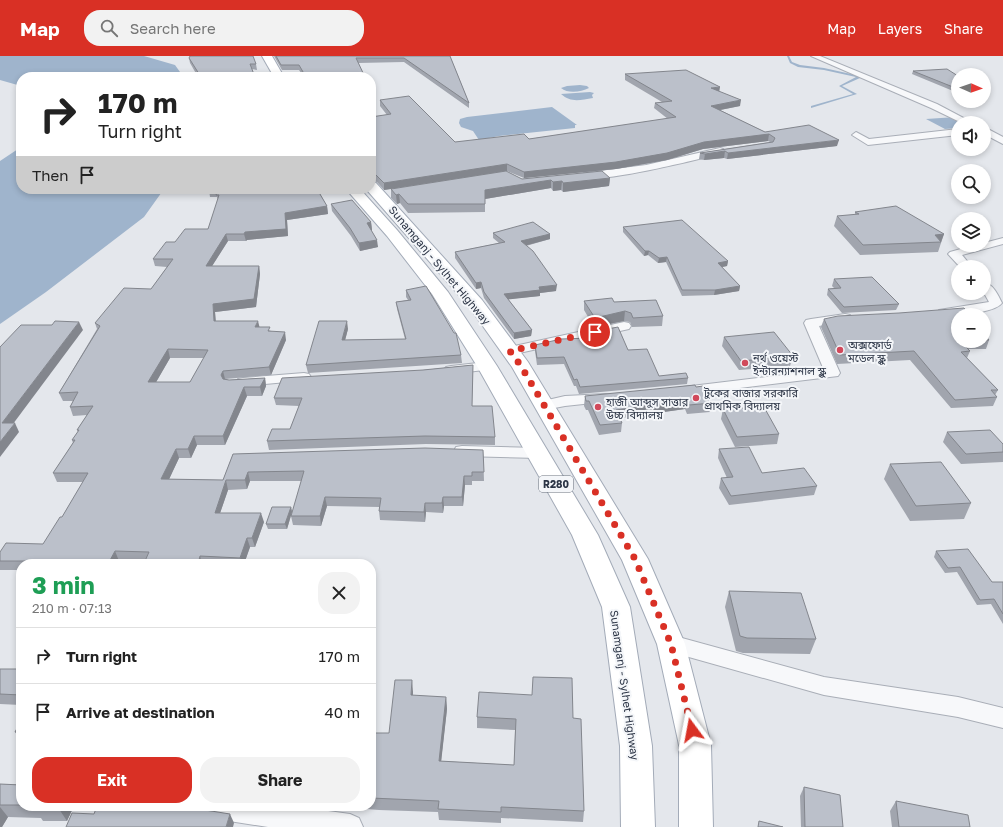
<!DOCTYPE html>
<meta charset="utf-8">
<style>
:root{--surface:#fff;--page:#f2f2f2;--text:#222;--muted:#767676;--line:#e0e0e0;--accent:#d93025}
body{margin:0;font-family:"Golos Text","Noto Sans Bengali",sans-serif;background:var(--page);color:var(--text);height:100vh;display:flex;flex-direction:column;font-size:15px;white-space:nowrap}
*{box-sizing:border-box;margin:0}
p{font-size:13px;color:var(--muted)}
.icon{flex:none;width:22px;height:22px;fill:none;stroke:currentColor;stroke-width:2;stroke-linecap:round;stroke-linejoin:round}
.map{position:relative;flex:1;overflow:hidden}
.drawer{position:absolute;left:16px;top:503px;width:360px;height:252px;display:flex;flex-direction:column;background:var(--surface);border-radius:16px;box-shadow:0 2px 6px #0003}
.drawer>*{flex:none}
.hud{position:absolute;left:16px;top:16px;width:360px;height:122px;border-radius:16px;box-shadow:0 2px 6px #0003;background:#fff;color:var(--text);overflow:hidden}
.needle{width:26px;rotate:92deg}
.buttons{position:absolute;left:951px;top:12px;display:grid;gap:8px}
.buttons a{display:grid;place-items:center;width:40px;height:40px;border-radius:50%;background:var(--surface);box-shadow:0 2px 6px #0003;font-size:20px}
.pin{position:absolute;display:grid;place-items:center;width:34px;height:34px;color:#fff;margin:-17px;border:2px solid #fff;border-radius:50%;box-shadow:0 1px 4px #0007}
.me{position:absolute;width:44px;margin:-22px;rotate:347deg;stroke-linejoin:round;filter:drop-shadow(0 0 3px #0008)}
.turn{display:flex;align-items:center;gap:14px;height:84px;padding:0 16px;font-size:18px}
.turn .icon{width:52px;height:52px;stroke-width:2.5}
.turn b{display:block;font-size:28px;line-height:34px}
.then{display:flex;align-items:center;height:38px;padding:0 16px;background:#0003;gap:8px;font-size:15px}
.round{display:grid;place-items:center;flex:none;width:42px;height:42px;border-radius:16px;background:var(--page)}
.headline{display:flex;align-items:center;justify-content:space-between;height:68px;padding:0 16px}
h1{font-size:24px;font-weight:700;line-height:30px;color:#1e9e55}
.button{display:flex;gap:8px;margin-top:auto;padding:8px 16px}
.button a{flex:1;height:46px;border-radius:16px;background:var(--accent);color:#fff;font-size:16px;font-weight:700;line-height:46px;text-align:center}
.button a+a{background:var(--page);color:var(--text)}
ul{padding:0;list-style:none}
li{display:flex;align-items:center;gap:12px;height:56px;padding:0 16px;border-top:1px solid var(--line)}
li div{flex:1}
li b{display:block;font-size:15px}
li em{font-style:normal}
header{display:flex;align-items:center;gap:24px;box-sizing:border-box;height:56px;padding:0 20px;background:var(--accent);color:#fff}
header strong{font-size:19px}
nav{display:flex;gap:22px;margin-inline-start:auto;font-size:14px}
.search{width:280px;height:36px;background:var(--page);display:flex;align-items:center;gap:10px;box-sizing:border-box;padding:0 14px;border-radius:16px;color:var(--muted);font-size:15px}
.map>svg:first-child{display:block}
.water{fill:#9fb4cc}
.lines{fill:none;stroke-linecap:round;stroke-linejoin:round}
.stream{fill:#9fb4cc;fill-rule:evenodd}
.street-casing{stroke:#a9aeb7;stroke-width:2}
.primary-casing{stroke:#a3abb8;stroke-width:2}
.street{fill:#f7f8fa;fill-rule:evenodd}
.primary{fill:#fff;fill-rule:evenodd}
.wall{fill:#a1a5ae;fill-rule:evenodd}
.shaded-wall{fill:#83868d}
.building{fill:#bbc0ca;stroke:#83868d;fill-rule:evenodd}
.route{stroke:#d93025;stroke-width:7;stroke-dasharray:0 12.6}
.poi-dot{fill:#d1495b;stroke:#f4f6f9;stroke-width:1.5}
.labels{text-anchor:middle;dominant-baseline:central;stroke-width:4;stroke-linejoin:round;paint-order:stroke}
.shield{fill:#f4f6f9;stroke:#676e7b;stroke-width:1}
.shield-label{font-size:10px;font-weight:bold;fill:#2b3445}
.street-label{font-size:11px;fill:#2b3445;stroke:#f4f6f9}
.poi-label{font-size:11px;fill:#2b3445;stroke:#f4f6f9;text-anchor:start}
</style>
<header>
<strong>Map</strong>
<div class="search"><svg class="icon" aria-label="search" viewBox="0 0 24 24"><circle cx="10" cy="10" r="6"/><path d="M15 15l6 6"/></svg>Search here</div>
<nav><a>Map</a><a>Layers</a><a>Share</a></nav>
</header>
<div class="map">
<svg width="1003" height="771" viewBox="0 0 1003 771">
<rect width="100%" height="100%" fill="#e4e7ec"/>
<g class="water">
<polygon points="0,0 144,0 175,9 180,16 181,21 21,21 21,30 0,24"/>
<path d="M580,29L587,30L589,32C581,36 568,38 561,32L567,30Z"/>
<path d="M590,36L594,37L592,39L593,42C580,44 571,47 561,38Z"/>
<polygon points="552,51 577,69 575,69 575,72 499,80 479,84 473,75 461,71 459,67 460,63 467,61"/>
<polygon points="956,61 966,67 958,67 958,72 945,73 926,63"/>
<polygon points="21,91 21,133 164,133 144,161 46,236 0,268 0,105"/>
</g>
<g class="lines">
<polygon class="stream" points="787,0 789,0 792,6 800,9 824,12 860,20 860,22 842,30 857,38 811,52 811,50 853,38 839,30 856,21 824,14 798,11 790,7"/>
<g class="street-casing">
<g id="street">
<polygon points="811,0 820,0 937,48 973,67 962,67 931,52"/>
<polygon points="984,71 1003,81 1003,88 984,78"/>
<polygon points="958,73 958,79 868,89 852,79 856,76 869,83"/>
<path d="M720,92L723,93L725,95L723,97C704,102 589,131 579,120L584,117L646,109Z"/>
<polygon points="1003,182 1003,188 962,199 972,211 960,211 948,198 950,196 975,189 984,189 984,187"/>
<path d="M984,226C994,229 998,239 1002,247C995,257 957,259 944,261L939,260L938,257L939,254L989,246L984,237Z"/>
<polygon points="845,258 850,259 852,262 850,265 819,270 840,317 838,320 683,339 678,338 676,335 678,332 683,331 824,314 804,267 806,264 811,263"/>
<polygon points="624,266 629,267 631,270 629,273 510,299 505,298 503,295 505,292 510,291"/>
<polygon points="487,306 492,307 494,310 492,313 451,318 446,317 444,314 446,311 451,310"/>
<polygon points="304,317 309,318 311,321 309,324 243,330 238,329 236,326 238,323 243,322"/>
<polygon points="606,338 611,339 613,342 611,345 565,350 544,354 539,352 536,349 539,346 565,340"/>
<polygon points="462,390 538,392 544,393 546,397 544,401 538,402 462,400 456,399 454,395 456,391"/>
<polygon points="671,579 824,621 958,641 1003,652 1003,672 958,661 824,639 664,594 661,588 664,582"/>
<polygon points="198,750 292,750 350,758 359,762 363,771 268,771 210,762 201,759"/>
</g>
</g>
<g class="primary-casing">
<g id="primary">
<polygon points="262,0 272,0 284,21 274,21"/>
<polygon points="371,126 376,127 482,244 528,306 648,503 685,588 711,689 713,771 679,771 679,689 657,588 622,504 512,311 470,252 366,133 371,133"/>
<polygon points="346,133 360,133 397,174 448,236 497,310 598,479 630,551 652,690 655,771 621,771 620,690 602,551 572,479 477,310 432,238 387,180"/>
</g>
</g>
<use href="#street" class="street"/>
<use href="#primary" class="primary"/>
</g>
<g class="wall">
<polygon points="274,0 450,0 469,47 469,52 404,6 358,7 365,21 304,21 299,14 282,14"/>
<polygon points="189,2 256,8 257,14 252,13 255,21 198,21 190,7"/>
<polygon points="913,15 958,20 958,37 912,18"/>
<polygon points="625,18 719,35 740,50 720,54 765,76 837,90 727,103 724,102 704,104 699,103 700,97 770,86 768,85 703,93 667,104 616,113 524,122 507,115 384,134 377,126 372,125 371,124 371,61 387,59 380,50 380,44 455,86 529,83 668,63 654,52 655,47 662,46 625,24"/>
<polygon points="610,122 609,130 563,136 561,134 553,135 551,132 485,143 485,156 408,157 400,147 397,148 391,142 391,133 522,123"/>
<path d="M209,133H317L327,150L328,158L287,164L288,180L247,184L246,185H228L212,210H259L260,218L256,251L215,256L216,265L260,271L271,275L286,284L271,319L225,323L229,324L265,322L266,330L262,340H247L225,389H197L191,402H179L169,423L223,424L233,398L483,394L484,425H472V429H465L463,450H444L443,457L426,456L425,466L380,464L379,455V451L327,450L321,470L293,469L291,460L302,425H250L247,433L228,434L220,457L264,466L255,491H250L244,508H146L145,505H119L117,508H21V514H0V496L43,488L62,461L83,426H57L53,417L73,387L72,384L78,376L77,374L87,359L73,360L70,351L73,345H63L59,337L97,273L95,267L151,233L167,211L155,210L153,203L175,186L208,173L218,144L217,141H210L209,134ZM170,302H204L190,326H156Z"/>
<polygon points="331,148 371,166 372,174 371,174 378,191 360,195 351,180 332,155"/>
<polygon points="855,156 944,178 938,196 860,199 834,170 837,160 855,159"/>
<polygon points="623,171 728,205 727,210 722,211 740,230 739,235 714,239 682,240 666,206 658,207 648,199 644,200 623,176"/>
<polygon points="493,177 550,178 550,183 526,190 556,235 540,237 540,240 508,243 532,274 531,280 514,283 484,242 481,232 476,233 455,202 455,196 499,187 493,182"/>
<polygon points="834,223 899,248 896,254 842,257 827,239 828,233 834,232 832,230"/>
<polygon points="406,234 461,299 462,307 308,317 306,309 348,273 345,284 405,283 397,253 396,246 408,244 406,241"/>
<polygon points="584,245 614,246 663,260 662,270 632,271 630,266 624,265 594,271 584,254"/>
<polygon points="824,263 958,285 984,285 984,278 989,284 986,293 968,293 970,295 967,302 998,334 995,339 997,341 993,350 951,352 910,304 837,308 821,271"/>
<polygon points="587,277 628,294 659,320 688,322 687,328 579,338 576,330 574,330 564,308 537,309 535,295 535,289 587,282"/>
<polygon points="724,281 793,300 790,310 739,314 722,290"/>
<polygon points="473,309 472,350 495,381 495,389 426,388 269,394 267,385 290,373 299,350 276,349 274,342 423,314"/>
<polygon points="696,331 712,347 710,356 687,358 685,353 620,362 622,367 621,376 599,379 588,354 586,354 584,350 585,340"/>
<polygon points="723,353 779,378 777,388 735,391 721,363"/>
<polygon points="947,376 1003,388 1003,406 961,408 943,386"/>
<polygon points="719,393 762,417 817,430 814,439 729,449 719,432 721,422 727,422 718,402"/>
<polygon points="890,408 971,447 964,463 910,465 884,423"/>
<polygon points="291,451 292,456 287,473 268,473 266,468"/>
<polygon points="936,495 992,526 1003,526 1003,568 991,548 977,549 957,516 945,517 934,501"/>
<polygon points="729,535 816,583 810,598 743,597 736,595 725,551"/>
<polygon points="0,613 21,613 21,649 0,648"/>
<polygon points="413,636 413,640 446,641 447,653 441,705 514,709 515,674 477,672 477,661 573,662 584,755 583,766 501,762 501,767 439,764 438,756 379,754 330,750 371,750 371,677 389,677"/>
<polygon points="21,665 21,684 15,676"/>
<polygon points="0,728 21,729 21,750 74,750 67,765 43,765 41,762 8,761 2,771 0,771"/>
<polygon points="804,731 843,771 801,771 800,740"/>
<polygon points="896,745 970,771 892,771 890,755"/>
</g>
<g class="shaded-wall">
<polygon points="720,31 719,37 711,32"/>
<polygon points="741,44 740,50 710,56 711,50"/>
<polygon points="769,78 768,85 703,93 667,104 616,113 524,122 524,116 704,86"/>
<polygon points="839,84 837,90 727,103 728,97"/>
<polygon points="725,95 724,102 704,104 705,98"/>
<polygon points="507,108 507,115 384,134 384,127"/>
<polygon points="610,122 609,130 563,136 563,127"/>
<polygon points="551,124 551,132 485,143 485,156 485,134"/>
<polygon points="562,125 561,134 553,135 553,126"/>
<polygon points="399,138 400,147 397,148 396,139"/>
<polygon points="327,150 328,158 287,164 288,180 247,184 246,185 244,178 245,176 285,157"/>
<polygon points="371,166 372,174 367,174 367,167"/>
<polygon points="226,178 228,185 207,218 206,210"/>
<polygon points="550,178 550,183 520,191 521,185"/>
<polygon points="944,178 941,186 935,179"/>
<polygon points="377,184 378,191 360,195 359,187"/>
<polygon points="645,195 649,195 648,199 644,200"/>
<polygon points="667,201 666,206 658,207 659,202"/>
<polygon points="728,205 727,210 717,212 718,207"/>
<polygon points="259,210 260,218 256,251 215,256 216,273 214,265 213,248"/>
<polygon points="481,226 481,232 476,233 476,227"/>
<polygon points="557,229 556,235 540,237 540,240 504,244 504,238 539,231"/>
<polygon points="740,230 739,235 714,239 715,234"/>
<polygon points="625,255 624,265 594,271 595,262"/>
<polygon points="258,265 260,273 255,271"/>
<polygon points="347,265 348,273 343,292 342,284"/>
<polygon points="79,266 83,274 7,376 2,367"/>
<polygon points="532,274 531,280 514,283 514,277"/>
<polygon points="285,276 286,284 271,319 269,311"/>
<polygon points="168,293 170,302 151,335 148,326"/>
<polygon points="223,315 225,323 223,328 221,319"/>
<polygon points="265,322 266,330 262,340 260,331"/>
<polygon points="244,331 247,340 225,389 223,380"/>
<polygon points="687,344 685,353 615,363 616,354"/>
<polygon points="15,367 19,376 0,401 0,386"/>
<polygon points="194,380 197,389 191,402 188,393"/>
<polygon points="176,393 179,402 165,432 161,423"/>
<polygon points="248,416 250,425 247,433 245,424"/>
<polygon points="464,420 465,429 463,450 462,441"/>
<polygon points="226,424 228,434 217,466 215,457"/>
<polygon points="325,441 327,450 321,470 320,460"/>
<polygon points="443,441 444,450 443,457 442,447"/>
<polygon points="425,447 426,456 425,466 424,456"/>
<polygon points="291,451 292,456 287,473 285,468"/>
<polygon points="261,457 264,466 255,491 252,482"/>
<polygon points="247,482 250,491 244,508 242,508 240,502"/>
<polygon points="115,495 119,505 117,508 108,508"/>
<polygon points="200,500 202,508 200,508 199,504"/>
<polygon points="412,624 413,636 412,651 411,639"/>
<polygon points="446,641 447,653 440,716 439,705"/>
<polygon points="61,750 74,750 67,765 59,753"/>
<polygon points="0,751 8,761 2,771 0,771"/>
<polygon points="230,758 234,767 233,771 226,771"/>
</g>
<g class="building">
<polygon points="190,0 253,0 256,8 250,8 255,21 201,21 189,2"/>
<polygon points="276,0 450,0 469,47 404,2 356,2 365,21 306,21 299,9 281,9"/>
<polygon points="947,13 958,20 958,33 913,15"/>
<polygon points="686,14 720,31 711,32 741,44 711,50 765,76 809,69 839,84 728,97 725,95 705,98 700,97 773,86 775,82 769,78 704,86 667,97 616,106 524,116 507,108 384,127 376,119 371,117 371,61 391,58 380,44 409,40 455,86 524,78 529,83 676,61 655,47 672,45 625,18"/>
<polygon points="506,115 522,123 602,115 610,122 563,127 562,125 553,126 551,124 485,134 485,148 408,148 399,138 396,139 391,133"/>
<path d="M209,133H317L327,150L285,157L286,173L245,176L244,178H226L206,210H259L254,243L213,248L214,265H258L255,271H270L268,275L285,276L269,311L223,315L221,319L223,323L229,324L265,322L260,331H244L223,380H194L188,393H176L161,423L223,424L233,398L425,392L483,394L484,416H472V420H464L462,441H443L442,447H425L424,456L379,455L381,442L325,441L320,460H291L304,415L248,416L245,424H226L215,457H261L252,482H247L240,502L200,500L199,504L145,505L149,496L115,495L108,508H30L32,505H0V496L6,487L43,488L60,461H62L88,417H53L75,384H72L79,374H77L93,350L70,351L78,336L59,337L100,270L95,267L124,232L151,233L173,203H153L166,186H175L185,173H208L219,139H216L218,134H209ZM168,293L208,294L190,326H148Z"/>
<polygon points="352,144 371,166 367,167 377,184 359,187 350,172 331,148"/>
<polygon points="896,150 944,178 935,179 941,186 863,189 837,160 859,158 855,156"/>
<polygon points="682,164 728,205 718,207 740,230 715,234 682,234 667,201 659,202 649,195 645,195 623,171"/>
<polygon points="533,166 550,178 521,185 533,195 557,229 539,231 540,234 504,238 532,274 514,277 484,236 481,226 476,227 455,196 505,186 493,177"/>
<polygon points="872,221 899,248 844,251 828,233 841,232 834,223"/>
<polygon points="426,230 454,277 456,277 461,299 306,309 319,265 347,265 342,284 406,283 396,246 411,244 406,234"/>
<polygon points="612,242 614,246 656,244 663,260 633,262 631,257 625,255 595,262 584,245"/>
<polygon points="964,252 969,259 958,259 958,285 960,285 970,295 961,296 998,334 991,334 997,341 955,344 914,295 840,299 824,263 838,260 899,257"/>
<polygon points="55,265 79,266 2,367 15,367 0,386 0,291 21,269 52,269"/>
<polygon points="618,271 628,294 647,293 659,320 686,317 688,322 580,331 577,323 574,324 564,301 537,302 535,289 561,283 589,282 587,277"/>
<polygon points="774,276 793,300 741,305 724,281"/>
<polygon points="984,278 989,284 984,284"/>
<polygon points="473,309 472,350 492,350 495,381 425,380 267,385 272,373 290,373 302,342 274,342 282,322 423,314"/>
<polygon points="695,329 696,331 703,330 712,347 689,349 687,344 616,354 622,367 600,369 589,345 586,345 585,340"/>
<polygon points="764,351 779,378 737,381 723,353"/>
<polygon points="990,374 1003,388 1003,396 966,398 947,376"/>
<polygon points="749,391 762,417 804,412 817,430 731,440 721,422 733,421 719,393"/>
<polygon points="941,406 971,447 916,450 890,408"/>
<polygon points="272,451 291,451 285,468 266,468"/>
<polygon points="968,493 992,526 1003,526 1003,558 994,543 980,544 960,511 948,512 936,495"/>
<polygon points="729,535 801,537 816,583 747,582 740,580"/>
<polygon points="0,613 21,613 21,639 0,638"/>
<polygon points="533,621 572,622 573,662 581,663 584,755 501,751 501,756 438,753 439,745 371,742 371,677 389,677 395,624 412,624 411,639 446,641 439,705 514,709 516,663 477,661 479,636 532,639"/>
<polygon points="21,665 21,676 15,676"/>
<polygon points="0,728 21,729 21,749 0,749"/>
<polygon points="804,731 840,739 843,771 805,771"/>
<polygon points="896,745 968,759 970,771 899,771"/>
<polygon points="36,750 61,750 59,753 35,753"/>
<polygon points="97,750 195,750 205,754 230,758 226,771 66,771 72,757 94,758"/>
<polygon points="759,765 783,771 758,771"/>
</g>
<g class="lines">
<polyline class="route" points="595,276 510,295 521,310 635,503 671,588 692,674"/>
</g>
<g class="poi-dot">
<circle cx="840" cy="294" r="4"/>
<circle cx="745" cy="307" r="4"/>
<circle cx="696" cy="342" r="4"/>
<circle cx="598" cy="351" r="4"/>
</g>
<g class="labels">
<rect class="shield" x="539" y="420" width="34" height="16" rx="3"/>
<g class="shield-label">
<text x="556" y="428">R280</text>
</g>
<g class="street-label">
<text transform="translate(440 209) rotate(50)">Sunamganj - Sylhet Highway</text>
<text transform="translate(625 629) rotate(82)">Sunamganj - Sylhet Highway</text>
</g>
<g class="poi-label">
<text x="848" y="288">অক্সফোর্ড<tspan x="848" dy="13">মডেল স্কুল</tspan></text>
<text x="753" y="301">নর্থ ওয়েস্ট<tspan x="753" dy="13">ইন্টারন্যাশনাল স্কুল</tspan></text>
<text x="704" y="336">টুকের বাজার সরকারি<tspan x="704" dy="13">প্রাথমিক বিদ্যালয়</tspan></text>
<text x="606" y="345">হাজী আব্দুস সাত্তার<tspan x="606" dy="13">উচ্চ বিদ্যালয়</tspan></text>
</g>
</g>
</svg>
<div class="buttons">
<a><svg class="needle" viewBox="-14 -14 28 28"><path d="M0-13l5 13h-10z" fill="#e53935"/><path d="M0 13l5-13h-10z" fill="#767676"/></svg></a>
<a><svg class="icon" aria-label="sound" viewBox="0 0 24 24"><path d="M4 9h4l5-4v14l-5-4H4zM17 9q2 3 0 6"/></svg></a>
<a><svg class="icon" aria-label="search" viewBox="0 0 24 24"><circle cx="10" cy="10" r="6"/><path d="M15 15l6 6"/></svg></a>
<a><svg class="icon" aria-label="layers" viewBox="0 0 24 24"><path d="M12 4l9 5-9 5-9-5zM3 14l9 5 9-5"/></svg></a>
<a>+</a>
<a>−</a>
</div>
<div class="pin" style="left:595px;top:276px;background:#d93025"><svg class="icon" aria-label="arrive" viewBox="0 0 24 24"><path d="M6 21V4h12l-3 4 3 4H6"/></svg></div>
<svg class="me" style="left:692px;top:674px" viewBox="-20 -20 40 40"><path d="M0-17L14 15 0 8-14 15z" fill="#d93025" stroke="#fff" stroke-width="4"/></svg>
<div class="hud">
<div class="turn"><svg class="icon" aria-label="right" viewBox="0 0 24 24"><path d="M7 20v-9h11M14 6l5 5-5 5"/></svg><div><b>170 m</b>Turn right</div></div>
<div class="then">Then<svg class="icon" aria-label="arrive" viewBox="0 0 24 24"><path d="M6 21V4h12l-3 4 3 4H6"/></svg></div>
</div>
<section class="drawer">
<div class="headline"><div><h1>3 min</h1><p>210 m · 07:13</p></div><a class="round"><svg class="icon" aria-label="close" viewBox="0 0 24 24"><path d="M6 6l12 12M18 6L6 18"/></svg></a></div>
<ul>
<li><svg class="icon" aria-label="right" viewBox="0 0 24 24"><path d="M7 20v-9h11M14 6l5 5-5 5"/></svg><div><b>Turn right</b></div><em>170 m</em></li>
<li><svg class="icon" aria-label="arrive" viewBox="0 0 24 24"><path d="M6 21V4h12l-3 4 3 4H6"/></svg><div><b>Arrive at destination</b></div><em>40 m</em></li>
</ul>
<div class="button"><a>Exit</a><a>Share</a></div>
</section>
</div>
